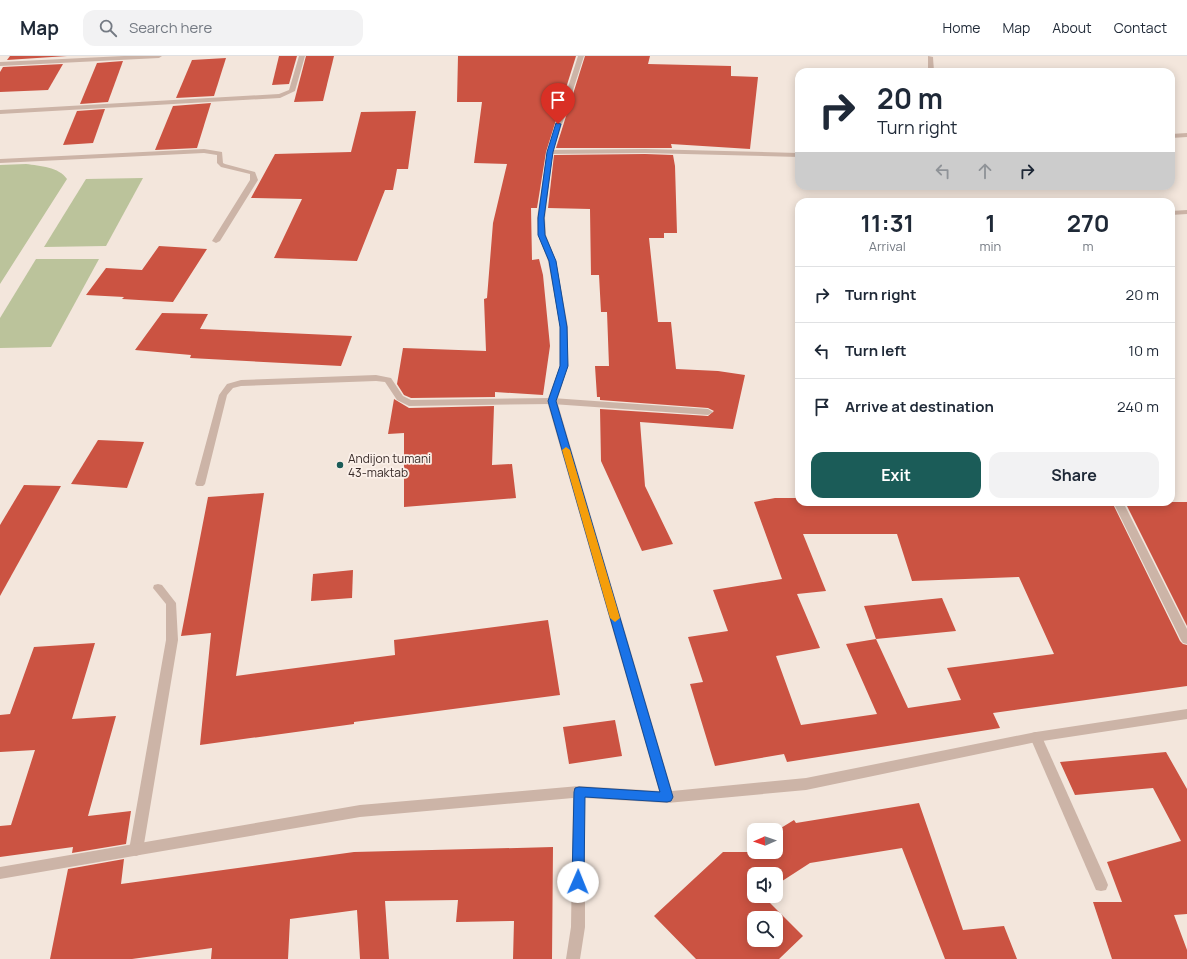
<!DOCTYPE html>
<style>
:root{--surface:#fff;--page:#f2f2f3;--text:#1f2937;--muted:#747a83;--line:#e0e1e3;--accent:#1b5c58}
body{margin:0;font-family:Manrope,sans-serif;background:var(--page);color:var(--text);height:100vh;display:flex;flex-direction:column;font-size:15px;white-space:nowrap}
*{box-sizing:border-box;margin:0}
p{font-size:13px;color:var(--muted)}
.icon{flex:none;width:22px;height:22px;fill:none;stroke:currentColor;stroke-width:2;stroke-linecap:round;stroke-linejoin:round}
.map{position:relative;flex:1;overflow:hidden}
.panel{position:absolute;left:795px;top:142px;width:380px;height:308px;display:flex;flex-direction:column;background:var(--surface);border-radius:12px;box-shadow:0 2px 10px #0003}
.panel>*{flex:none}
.hud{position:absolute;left:795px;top:12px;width:380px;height:122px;border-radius:12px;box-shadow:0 2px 10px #0003;background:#fff;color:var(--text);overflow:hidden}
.needle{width:26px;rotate:268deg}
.fabs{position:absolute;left:747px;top:767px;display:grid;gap:8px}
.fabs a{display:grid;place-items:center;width:36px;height:36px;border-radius:8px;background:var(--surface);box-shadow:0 2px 10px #0003;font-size:20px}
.pin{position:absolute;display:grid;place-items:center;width:34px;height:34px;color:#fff;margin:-41px -17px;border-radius:50% 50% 50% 0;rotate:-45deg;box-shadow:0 0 4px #0007}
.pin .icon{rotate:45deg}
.me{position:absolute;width:44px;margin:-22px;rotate:1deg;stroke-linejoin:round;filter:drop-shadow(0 0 3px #0008)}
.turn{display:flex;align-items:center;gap:14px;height:84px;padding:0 16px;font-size:18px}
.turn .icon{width:52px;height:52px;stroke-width:2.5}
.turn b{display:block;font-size:28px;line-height:34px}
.lanes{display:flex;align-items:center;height:38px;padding:0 16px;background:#0003;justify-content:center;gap:20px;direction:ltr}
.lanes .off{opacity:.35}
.eta{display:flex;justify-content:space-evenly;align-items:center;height:68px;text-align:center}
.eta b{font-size:24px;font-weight:700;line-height:28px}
.button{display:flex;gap:8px;margin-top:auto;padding:8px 16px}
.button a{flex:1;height:46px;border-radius:12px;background:var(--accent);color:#fff;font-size:16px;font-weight:700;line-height:46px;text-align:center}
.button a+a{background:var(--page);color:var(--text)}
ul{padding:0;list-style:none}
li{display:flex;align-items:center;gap:12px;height:56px;padding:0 16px;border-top:1px solid var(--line)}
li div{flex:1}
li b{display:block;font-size:15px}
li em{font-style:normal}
header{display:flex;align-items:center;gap:24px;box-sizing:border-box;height:56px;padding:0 20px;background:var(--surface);border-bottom:1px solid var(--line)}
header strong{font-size:19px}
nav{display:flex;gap:22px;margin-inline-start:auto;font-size:14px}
.search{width:280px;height:36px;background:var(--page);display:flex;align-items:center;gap:10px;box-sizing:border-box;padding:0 14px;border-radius:12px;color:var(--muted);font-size:15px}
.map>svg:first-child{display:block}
.green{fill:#bbc39b}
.building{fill:#cb5342;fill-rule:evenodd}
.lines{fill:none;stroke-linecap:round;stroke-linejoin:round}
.service{fill:#ccb4a7;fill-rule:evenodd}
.minor{fill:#ccb4a7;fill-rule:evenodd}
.tertiary{fill:#ccb4a7;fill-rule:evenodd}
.route{fill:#1a73e8;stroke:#114b97}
.slow{fill:#f59e0b}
.poi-dot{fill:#1b5c58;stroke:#fbf0e9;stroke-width:1.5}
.labels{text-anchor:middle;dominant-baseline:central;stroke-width:3.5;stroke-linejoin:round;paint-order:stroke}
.poi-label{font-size:12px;fill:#382b28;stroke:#fbf0e9;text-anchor:start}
</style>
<header>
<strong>Map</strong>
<div class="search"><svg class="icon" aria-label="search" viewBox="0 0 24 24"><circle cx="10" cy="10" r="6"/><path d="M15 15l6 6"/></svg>Search here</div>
<nav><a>Home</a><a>Map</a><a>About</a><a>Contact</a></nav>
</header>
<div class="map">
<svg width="1187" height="903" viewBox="0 0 1187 903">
<rect width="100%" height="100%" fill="#f3e6dc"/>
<g class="green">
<path d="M26,108C40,110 59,111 67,123L0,228V109Z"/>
<polygon points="143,122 106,190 44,191 86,123"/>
<polygon points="36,203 99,203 51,291 0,292 0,262"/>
</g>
<g class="building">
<polygon points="10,0 67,0 7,4"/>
<polygon points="279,0 297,0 289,28 272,29"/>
<polygon points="306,0 334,0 323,45 294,46"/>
<polygon points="458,0 576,0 546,96 537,152 531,152 532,204 539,203 543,219 550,290 543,339 495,336 495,341 411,342 404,339 397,328 403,292 486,295 484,243 487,242 493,167 507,108 474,107 482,46 457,46"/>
<polygon points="585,0 650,0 648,8 731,10 731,20 758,21 750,93 671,88 672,92 556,92"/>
<polygon points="226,2 214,40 176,42 192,4"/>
<polygon points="123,5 108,46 80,48 97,7"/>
<polygon points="63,8 48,34 0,36 0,16 3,11"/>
<polygon points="211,47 197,92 155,94 173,50"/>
<polygon points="105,53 93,87 63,89 77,55"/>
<polygon points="416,55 408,113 397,113 393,134 385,134 357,205 274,202 302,143 251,142 275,98 351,96 361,56"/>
<polygon points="645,98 673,99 675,110 677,177 664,177 664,182 649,182 658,266 671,266 676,313 718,315 745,319 733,373 640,366 645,430 673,488 642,495 601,405 600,353 708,360 714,355 708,352 600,344 600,341 597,341 595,310 609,310 607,256 601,256 599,219 591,219 590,153 548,152 554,99"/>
<polygon points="159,190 207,193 173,246 122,243 124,241 86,239 106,212 142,214"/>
<polygon points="162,257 208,258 200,273 352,280 341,310 190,302 191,299 135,294"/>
<polygon points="394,343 409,352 494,350 492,409 512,408 516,442 404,451 404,377 388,378"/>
<polygon points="98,384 144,386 127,432 71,428"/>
<polygon points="24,429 61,430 0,540 0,469"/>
<polygon points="264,437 236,620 395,599 394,584 548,564 560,639 354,666 354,668 200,689 211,577 181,580 208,441"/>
<path d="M775,442H799V446H1112L1180,585L1183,588L1187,589V630L993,657L1000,672L787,706L784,698L715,710L690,628L703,626L688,581L728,575L713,534L782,523L754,446ZM803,478H897L912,525L1019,521L1054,598L947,612L961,644L908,652L876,583L846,588L877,658L801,669L776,600L820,592L797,538L826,535Z"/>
<polygon points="1125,446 1187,446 1187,570"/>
<polygon points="353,514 352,542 311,545 313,518"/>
<polygon points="942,542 956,575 876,583 864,550"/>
<polygon points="95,587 72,663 116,660 88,760 131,755 126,788 72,797 73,791 0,801 0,770 11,769 35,694 0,696 0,659 10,658 34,591"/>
<polygon points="615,664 622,700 569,708 563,671"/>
<polygon points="1166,696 1187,733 1187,858 1174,859 1187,894 1187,903 1112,903 1093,846 1122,846 1107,806 1181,785 1153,732 1075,739 1060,706"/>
<path d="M919,747L963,874L1004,870L1017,903H945L902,792L810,807L776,829V818H754V840H763L803,880L779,903H696L654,860L723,796H776V775L794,764L796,767ZM754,862H776V884H754Z"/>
<polygon points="553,791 552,903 513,903 514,865 456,866 458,844 385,845 389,903 360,903 357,854 290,863 288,903 211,903 212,892 132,903 50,903 68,813 124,803 121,828 354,796"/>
</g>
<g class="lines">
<g class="service">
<polygon points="124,0 162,0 159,2 0,10 0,6"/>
<polygon points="299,0 305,0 295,35 280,42 0,58 0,54 279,38 289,34"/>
<polygon points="204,93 222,96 223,107 225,108 255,116 258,124 220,185 216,187 212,185 250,124 250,118 221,111 217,107 217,99 204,97 0,107 0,103"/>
<polygon points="1187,154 1187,158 1171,159 1171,155"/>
<polygon points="376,319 391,322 403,340 411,344 552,342 708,353 713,356 708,359 552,348 409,350 397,344 385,326 376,325 241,330 233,332 227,339 205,428 203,430 197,430 195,428 219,339 227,328 241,324"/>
<polygon points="1113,446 1123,446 1187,573 1187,588 1183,587 1181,584"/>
<polygon points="158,528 162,529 176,547 178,584 143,794 141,798 136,800 131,798 129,794 166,584 166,548 153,532 154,529"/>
<polygon points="1036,676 1040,677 1042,681 1106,824 1108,829 1106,834 1101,835 1096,834 1030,681 1032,677"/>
</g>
<g class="minor">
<polygon points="928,0 933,1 934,16 928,16"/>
<polygon points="1187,77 1187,81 1171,82 1171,78"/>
<polygon points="645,93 799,97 799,101 645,97 550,98 547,96 550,94"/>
</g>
<polygon class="tertiary" points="578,0 584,0 553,96 545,162 546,179 556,205 568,271 568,310 557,345 672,735 806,722 1036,676 1187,653 1187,663 1036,686 806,734 667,747 585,742 585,871 580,903 566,903 571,871 573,742 360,761 0,823 0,811 360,749 579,730 659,735 547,345 560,310 560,271 548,205 538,179 537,162 547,96"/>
</g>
<polygon class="route" points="556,67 561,68 553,96 544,162 545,179 556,205 567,271 568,310 556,345 673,741 671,745 667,746 585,741 584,826 583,830 578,832 574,830 572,826 574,736 575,732 579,731 660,736 548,345 560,310 560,271 549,205 538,179 538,162 547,96"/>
<polygon class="slow" points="566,391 570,394 620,562 615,566 610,562 562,394"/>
<circle class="poi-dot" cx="340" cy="409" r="4"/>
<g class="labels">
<g class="poi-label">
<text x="348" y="402">Andijon tumani<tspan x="348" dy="14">43-maktab</tspan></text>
</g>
</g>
</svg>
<div class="fabs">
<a><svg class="needle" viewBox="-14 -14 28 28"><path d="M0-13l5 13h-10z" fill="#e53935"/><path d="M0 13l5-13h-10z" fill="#747a83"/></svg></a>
<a><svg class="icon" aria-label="sound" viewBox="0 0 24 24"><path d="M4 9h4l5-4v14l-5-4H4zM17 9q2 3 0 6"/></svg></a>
<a><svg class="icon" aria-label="search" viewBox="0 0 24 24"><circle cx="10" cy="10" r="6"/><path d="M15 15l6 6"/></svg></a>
</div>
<div class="pin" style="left:558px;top:68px;background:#d93025"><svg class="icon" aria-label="arrive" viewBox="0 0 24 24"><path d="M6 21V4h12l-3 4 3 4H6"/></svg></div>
<svg class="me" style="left:578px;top:826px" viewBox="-20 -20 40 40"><circle r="19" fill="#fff"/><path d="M0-13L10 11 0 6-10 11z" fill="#1a73e8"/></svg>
<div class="hud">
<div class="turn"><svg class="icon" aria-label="right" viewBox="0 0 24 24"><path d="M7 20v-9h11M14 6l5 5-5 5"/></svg><div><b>20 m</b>Turn right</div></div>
<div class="lanes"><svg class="icon off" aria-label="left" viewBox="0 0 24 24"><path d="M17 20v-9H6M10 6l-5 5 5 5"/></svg><svg class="icon off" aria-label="ahead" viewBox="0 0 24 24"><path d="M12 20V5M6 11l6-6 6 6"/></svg><svg class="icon" aria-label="right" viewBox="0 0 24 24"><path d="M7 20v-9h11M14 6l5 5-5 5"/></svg></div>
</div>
<section class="panel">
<div class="eta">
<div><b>11:31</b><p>Arrival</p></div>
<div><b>1</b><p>min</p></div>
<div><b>270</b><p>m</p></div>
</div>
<ul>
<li><svg class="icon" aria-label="right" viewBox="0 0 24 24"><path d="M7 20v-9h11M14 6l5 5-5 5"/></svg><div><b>Turn right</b></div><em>20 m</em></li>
<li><svg class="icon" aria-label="left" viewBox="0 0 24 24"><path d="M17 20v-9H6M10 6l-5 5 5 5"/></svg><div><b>Turn left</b></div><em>10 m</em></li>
<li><svg class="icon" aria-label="arrive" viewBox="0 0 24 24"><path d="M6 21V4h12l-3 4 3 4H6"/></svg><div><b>Arrive at destination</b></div><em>240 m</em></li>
</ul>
<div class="button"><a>Exit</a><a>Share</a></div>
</section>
</div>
